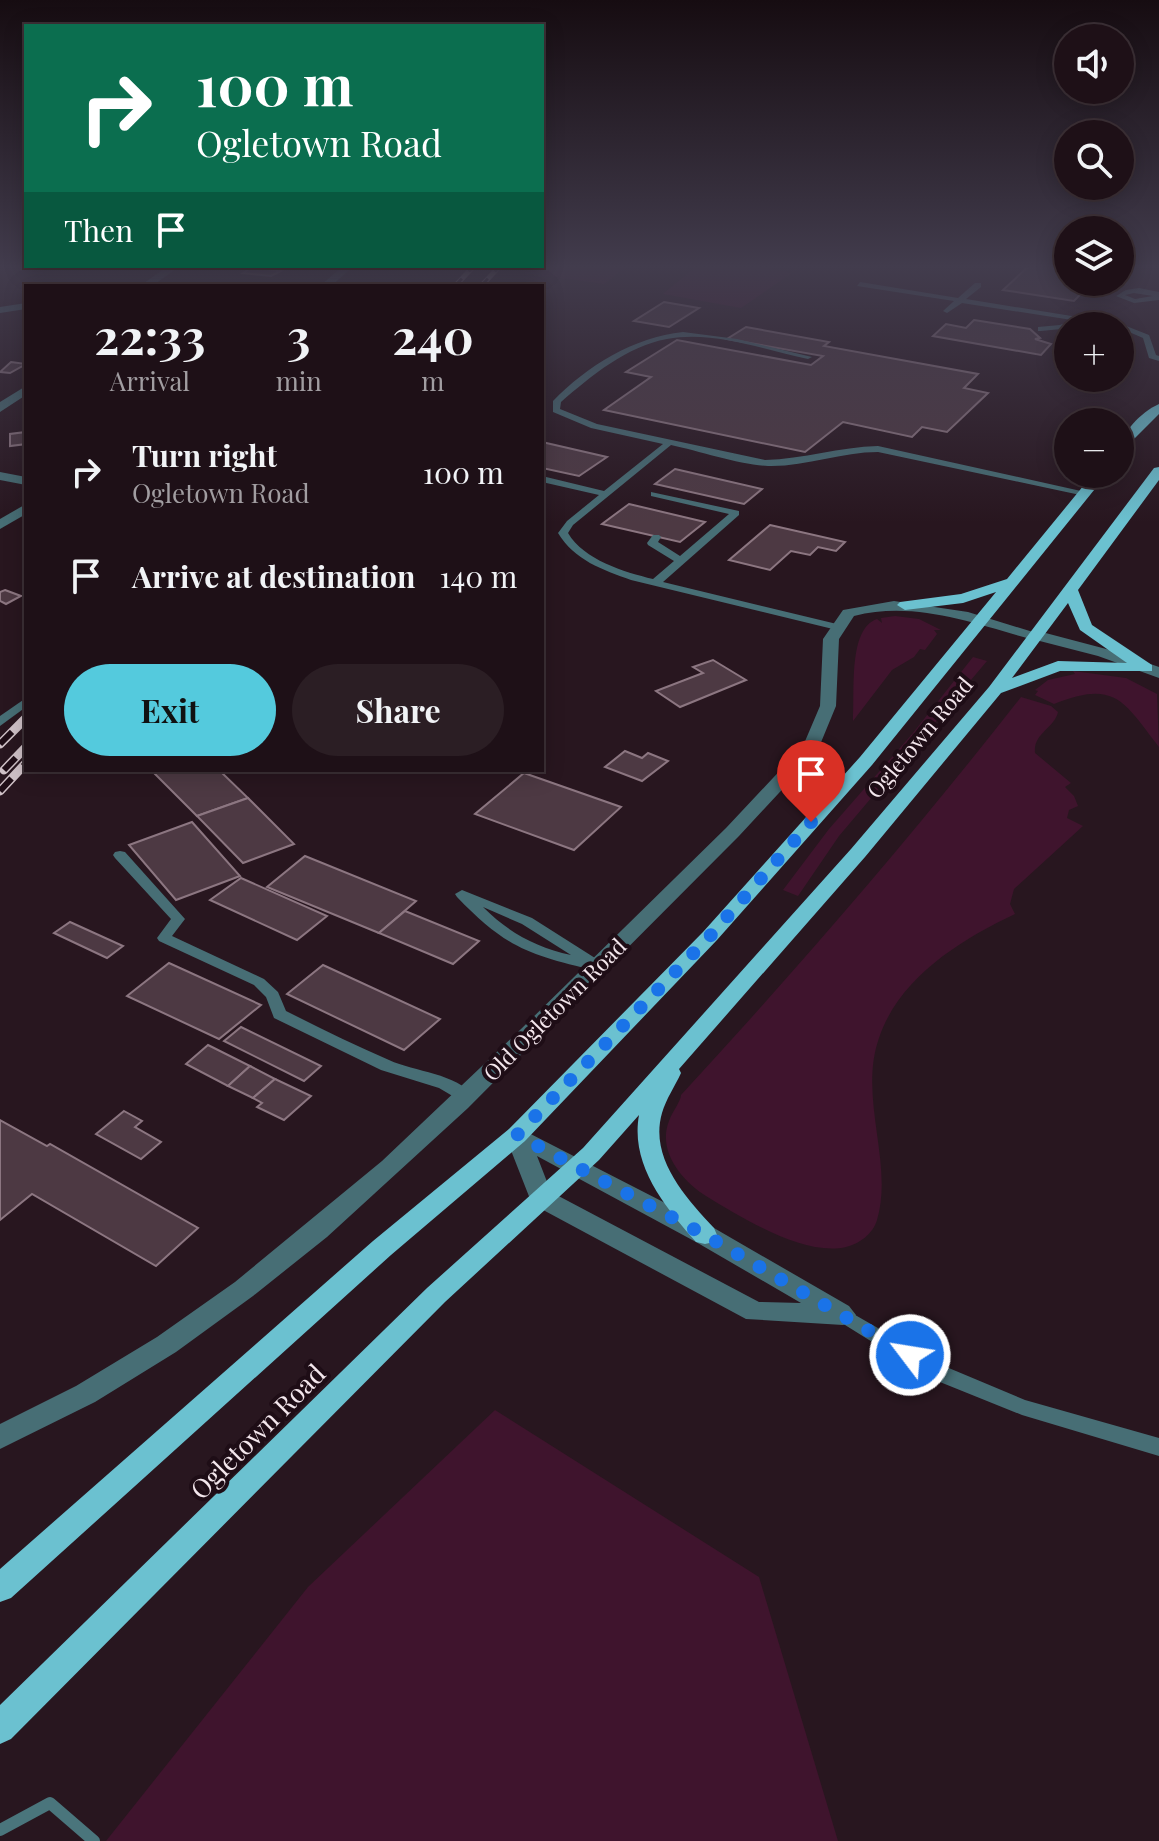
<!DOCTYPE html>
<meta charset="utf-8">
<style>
:root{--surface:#1e1017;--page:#2b1e24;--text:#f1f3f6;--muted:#a19da1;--line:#3c3036;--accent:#54cadd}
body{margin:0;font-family:"Playfair Display",serif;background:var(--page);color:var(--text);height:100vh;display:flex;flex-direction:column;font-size:30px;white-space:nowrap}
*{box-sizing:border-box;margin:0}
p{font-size:26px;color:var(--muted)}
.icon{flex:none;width:44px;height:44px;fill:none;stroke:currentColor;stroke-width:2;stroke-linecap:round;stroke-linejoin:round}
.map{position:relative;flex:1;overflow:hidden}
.sheet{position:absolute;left:24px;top:284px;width:520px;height:488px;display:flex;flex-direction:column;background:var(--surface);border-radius:0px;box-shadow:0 4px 20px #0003,0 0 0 2px var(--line)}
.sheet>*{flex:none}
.banner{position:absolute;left:24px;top:24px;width:520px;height:244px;border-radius:0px;box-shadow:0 4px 20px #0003,0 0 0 2px var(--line);background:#0b6e4f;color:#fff;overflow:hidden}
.fabs{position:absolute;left:1054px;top:24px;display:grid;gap:16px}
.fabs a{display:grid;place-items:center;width:80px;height:80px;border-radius:50%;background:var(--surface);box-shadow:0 4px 20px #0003,0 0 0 2px var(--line);font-size:40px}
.pin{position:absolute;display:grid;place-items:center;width:68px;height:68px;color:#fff;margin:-82px -34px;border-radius:50% 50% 50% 0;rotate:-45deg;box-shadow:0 0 8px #0007}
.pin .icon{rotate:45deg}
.me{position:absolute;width:88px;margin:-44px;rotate:301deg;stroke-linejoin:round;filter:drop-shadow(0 0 6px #0008)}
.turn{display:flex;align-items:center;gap:28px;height:168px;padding:0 40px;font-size:36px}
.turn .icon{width:104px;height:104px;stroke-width:2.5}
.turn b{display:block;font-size:56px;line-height:68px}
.then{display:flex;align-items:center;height:76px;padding:0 40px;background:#0003;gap:16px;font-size:30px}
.eta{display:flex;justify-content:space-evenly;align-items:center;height:136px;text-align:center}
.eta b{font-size:48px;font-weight:700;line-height:56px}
.action{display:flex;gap:16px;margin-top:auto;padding:16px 40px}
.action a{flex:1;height:92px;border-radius:48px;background:var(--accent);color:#111;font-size:32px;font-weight:700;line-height:92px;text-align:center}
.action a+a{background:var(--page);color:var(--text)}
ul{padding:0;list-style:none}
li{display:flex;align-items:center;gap:24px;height:104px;padding:0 40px}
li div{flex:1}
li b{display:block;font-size:30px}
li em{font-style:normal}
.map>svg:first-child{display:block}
.green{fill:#3f142d}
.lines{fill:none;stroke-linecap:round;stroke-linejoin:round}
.stream{stroke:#4a757c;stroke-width:12}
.building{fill:#4d3943;stroke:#8c7681;stroke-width:2}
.service{fill:#476e75;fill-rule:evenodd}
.minor{fill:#476e75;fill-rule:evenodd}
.tertiary{fill:#476e75;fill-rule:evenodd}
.primary{fill:#6bc1d0;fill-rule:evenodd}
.rail-far1-casing{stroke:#cfc1c7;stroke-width:5}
.rail-casing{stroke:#cfc1c7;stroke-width:9}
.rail-far1{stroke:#1e0d16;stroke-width:3;stroke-dasharray:10;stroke-linecap:butt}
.rail{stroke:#1e0d16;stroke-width:6;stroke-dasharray:17;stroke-linecap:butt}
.route{stroke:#1a73e8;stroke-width:14;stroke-dasharray:0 25.2}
.labels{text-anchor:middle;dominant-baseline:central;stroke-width:8;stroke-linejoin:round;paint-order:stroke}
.street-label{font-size:22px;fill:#f3e6ec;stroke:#1e0d16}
.near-street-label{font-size:26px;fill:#f3e6ec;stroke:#1e0d16}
</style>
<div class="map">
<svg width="1159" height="1841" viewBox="0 0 1159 1841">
<rect width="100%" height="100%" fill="#28161f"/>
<g class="green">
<polygon points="549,265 629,265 604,284 539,275"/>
<polygon points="698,265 755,265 792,273 741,308 663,294"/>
<path d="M895,616L919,619L941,630H934L937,634L925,650L920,649L914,657L892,670L853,721C855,690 848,629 877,619L882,623L881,618Z"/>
<polygon points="973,657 987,661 839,836 798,896 783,890 829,829 913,733"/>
<path d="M1073,671L1126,678L1157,694L1159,747C1124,702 1116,679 1054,704L1035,695L1038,691L1035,690L1048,680L1075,674Z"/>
<path d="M1021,697L1051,706L1058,712C1054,729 1033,733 1035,753L1071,783L1065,787L1074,796L1078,806L1069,810L1067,818L1083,826L1014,889L1010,904L1015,914C960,940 899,978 879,1038C858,1098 894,1163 877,1220C873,1234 859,1244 846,1247C805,1257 742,1218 706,1196C682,1181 657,1151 669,1121C672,1112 681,1101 681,1095C800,966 913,835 1021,697Z"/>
<polygon points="495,1410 759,1577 838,1841 106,1841 308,1587"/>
</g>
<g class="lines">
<polyline class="stream" points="0,1830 50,1803 94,1841"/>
</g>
<g class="building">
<polygon points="1030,265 1068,269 1068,282 1092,282 1074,301 1003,290"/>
<polygon points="252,267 281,271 271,276 243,273"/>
<polygon points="664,302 699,308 669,327 634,321"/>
<polygon points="974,320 1030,329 1040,338 1035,339 1051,344 1041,355 933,336 946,324 966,328"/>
<polygon points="746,327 829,342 824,346 978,374 964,388 988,393 947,432 922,427 912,437 843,422 805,452 604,410 651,377 626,372 677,340 811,365 823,356 727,339"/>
<polygon points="11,362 26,364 10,373 0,372"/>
<polygon points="26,432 26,444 10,446 10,434"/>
<polygon points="542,442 607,457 579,476 542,468"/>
<polygon points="675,469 762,489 744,504 655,484"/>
<polygon points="629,504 705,522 680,542 602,524"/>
<polygon points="770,525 845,542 836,551 818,547 810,555 791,551 770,570 729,560"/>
<polygon points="5,590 21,596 6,604 0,601 0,592"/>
<polygon points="713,660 746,680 680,707 656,691 703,673 693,667"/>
<polygon points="625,751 642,758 648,753 668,761 642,781 605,767"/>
<polygon points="151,770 219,770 248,798 197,816"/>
<polygon points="524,773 621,807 574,850 475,814"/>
<polygon points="248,798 294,844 243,863 197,816"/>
<polygon points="192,822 240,876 176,900 129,845"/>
<polygon points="305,856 416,901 379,933 267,887"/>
<polygon points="241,878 327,916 297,940 210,900"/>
<polygon points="405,911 479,941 453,964 379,933"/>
<polygon points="70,922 123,946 107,958 54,933"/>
<polygon points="169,963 261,1005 219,1039 127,996"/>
<polygon points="323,965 440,1019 404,1050 287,994"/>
<polygon points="241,1027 321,1066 304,1081 224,1041"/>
<polygon points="208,1045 250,1066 228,1086 186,1064"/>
<polygon points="250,1066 275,1079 253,1098 228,1086"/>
<polygon points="275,1079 311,1096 284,1120 257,1107 262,1103 253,1098"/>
<polygon points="124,1111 142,1121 135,1127 161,1142 141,1159 96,1134"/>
<polygon points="0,1120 47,1146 50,1144 198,1228 156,1266 32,1194 0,1220"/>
</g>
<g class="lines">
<g class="service">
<polygon points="860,282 958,298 975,283 981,283 981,287 966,299 1121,324 1149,335 1156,355 1159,356 1159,361 1149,358 1143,338 1120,328 1120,326 1081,322 1061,329 1041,331 1038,331 1038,327 1060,325 1072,320 962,303 947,313 943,311 954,301 857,286"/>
<path d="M1139,288L1159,292V300L1134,303L1116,296L1126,290ZM1134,293L1153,296L1135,299L1125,295Z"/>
<path d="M683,332L737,339L812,357L808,359C764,350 713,330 667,339C627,346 591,376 561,402L560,409L597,424L765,460C803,459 840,447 878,446L1090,493L1085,496L878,452C841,452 805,467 768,466C741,465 699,451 671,445L573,525L568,533C584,560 624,572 653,579L674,561L648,545L647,543L653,535H659L661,537L658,542L680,556L729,514L651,496V492L739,511V515L663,582L841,625L842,627L837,630L631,580C603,570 574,560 558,533L567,521L599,495L542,482V476L604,491L663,444L591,428L553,412V401C587,366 634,337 683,332Z"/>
<polygon points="26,698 26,707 0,726 0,716"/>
<path d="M120,851L125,852L185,919L172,936L264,979L278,992L286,1011C320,1028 354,1045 389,1060C415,1072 456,1073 475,1097L473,1101H461L439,1088L381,1070L274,1018L266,997L254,985L159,941L157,938L171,919L115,858L113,855L115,852Z"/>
<path d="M462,890L532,918L595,958L604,966L597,971C529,955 506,948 457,897L455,894ZM483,907L522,924L571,955C536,947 509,933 483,907Z"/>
<polygon points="843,1308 944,1366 1025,1400 1159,1438 1159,1456 1022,1415 930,1378 837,1320 834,1315 837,1310"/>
</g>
<g class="minor">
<polygon points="168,266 180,266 152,286 140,286"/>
<polygon points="343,266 354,266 331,286 320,286"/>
<polygon points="26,303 26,309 0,313 0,307"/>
<polygon points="26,386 26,395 0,412 0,402"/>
<polygon points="0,472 26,477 26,485 0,480"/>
<polygon points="26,504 26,514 0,529 0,519"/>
<polygon points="1038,631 1110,650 1159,667 1159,678 1098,656 1032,639 1030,636"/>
<path d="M517,1127L714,1228L849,1306L856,1315L852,1322L843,1325L746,1319L532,1204L505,1135L509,1129ZM537,1156L696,1242L801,1303L759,1302L551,1192Z"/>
</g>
<path class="tertiary" d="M894,601L968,612L1046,636L1038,641C977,625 917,600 854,616L839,639L836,706L817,752L739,836L468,1108L327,1237L253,1296L176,1352L95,1402L0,1449V1424L76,1386L157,1337L235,1282L382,1161L520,1030L726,828L803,746L820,706L823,639L843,610Z"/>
<g class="primary">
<path d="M1159,404V414L1120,453C1120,433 1141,412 1159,404Z"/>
<path d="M1159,467V480L1078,590L1092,625L1152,665V671H1060L1001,693L865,857L679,1069L681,1073C675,1086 666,1099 662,1113C649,1158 686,1198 714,1228L717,1235L714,1242L705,1244L696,1242C665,1207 630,1165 639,1115L599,1160L445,1302L11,1739L0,1744V1705L427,1288L583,1148L851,849L989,687L1154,468ZM1068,603L1080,630L1127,663L1058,661L1012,678Z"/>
<polygon points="1093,474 1107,474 872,765 717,940 525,1141 391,1255 11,1598 0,1602 0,1569 373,1241 509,1129 703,932 860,757 996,592 963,603 905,610 897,605 900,602 961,594 1007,579"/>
</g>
<g class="rail-far1-casing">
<g id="rail-far1">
<polyline points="455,286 474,266"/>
<polyline points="481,286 500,266"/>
</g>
</g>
<g class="rail-casing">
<g id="rail">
<polyline points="0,744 26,718"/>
<polyline points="4,770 26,747"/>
<polyline points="0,791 26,763"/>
</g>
</g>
<use href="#rail-far1" class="rail-far1"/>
<use href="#rail" class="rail"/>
</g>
<linearGradient id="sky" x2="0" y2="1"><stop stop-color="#160c11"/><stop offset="0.51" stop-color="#423c4d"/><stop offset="1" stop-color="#423c4d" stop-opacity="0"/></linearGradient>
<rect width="1159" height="523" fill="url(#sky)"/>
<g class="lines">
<polyline class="route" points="811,822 710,936 517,1135 705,1235 910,1355"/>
</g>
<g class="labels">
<g class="street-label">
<text transform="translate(919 737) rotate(-50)">Ogletown Road</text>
<text transform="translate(554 1009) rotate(-45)">Old Ogletown Road</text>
</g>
<g class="near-street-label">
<text transform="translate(257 1431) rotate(-45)">Ogletown Road</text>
</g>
</g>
</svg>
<div class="fabs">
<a><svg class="icon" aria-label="sound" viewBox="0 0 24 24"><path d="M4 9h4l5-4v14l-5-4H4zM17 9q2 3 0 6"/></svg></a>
<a><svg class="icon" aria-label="search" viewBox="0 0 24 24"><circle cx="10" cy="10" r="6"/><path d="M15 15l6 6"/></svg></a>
<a><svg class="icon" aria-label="layers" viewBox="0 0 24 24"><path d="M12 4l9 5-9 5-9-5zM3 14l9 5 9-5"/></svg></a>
<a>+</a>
<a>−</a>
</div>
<div class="pin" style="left:811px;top:822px;background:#d93025"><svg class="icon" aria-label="arrive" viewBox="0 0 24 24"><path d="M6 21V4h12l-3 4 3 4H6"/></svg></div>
<svg class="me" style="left:910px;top:1355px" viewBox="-20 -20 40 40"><circle r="17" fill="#1a73e8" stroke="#fff" stroke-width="3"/><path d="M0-11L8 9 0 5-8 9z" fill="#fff"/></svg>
<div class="banner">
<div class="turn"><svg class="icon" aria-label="right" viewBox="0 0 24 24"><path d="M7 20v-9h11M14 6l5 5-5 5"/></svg><div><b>100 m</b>Ogletown Road</div></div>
<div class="then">Then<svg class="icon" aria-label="arrive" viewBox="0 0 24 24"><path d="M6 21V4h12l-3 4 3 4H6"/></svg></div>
</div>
<section class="sheet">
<div class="eta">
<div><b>22:33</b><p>Arrival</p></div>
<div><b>3</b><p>min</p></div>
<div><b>240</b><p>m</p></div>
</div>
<ul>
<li><svg class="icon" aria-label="right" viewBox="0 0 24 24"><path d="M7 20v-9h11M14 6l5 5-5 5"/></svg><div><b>Turn right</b><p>Ogletown Road</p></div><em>100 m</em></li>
<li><svg class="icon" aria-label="arrive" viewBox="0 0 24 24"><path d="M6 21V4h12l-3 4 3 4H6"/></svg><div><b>Arrive at destination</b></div><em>140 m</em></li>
</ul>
<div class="action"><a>Exit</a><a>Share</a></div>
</section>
</div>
